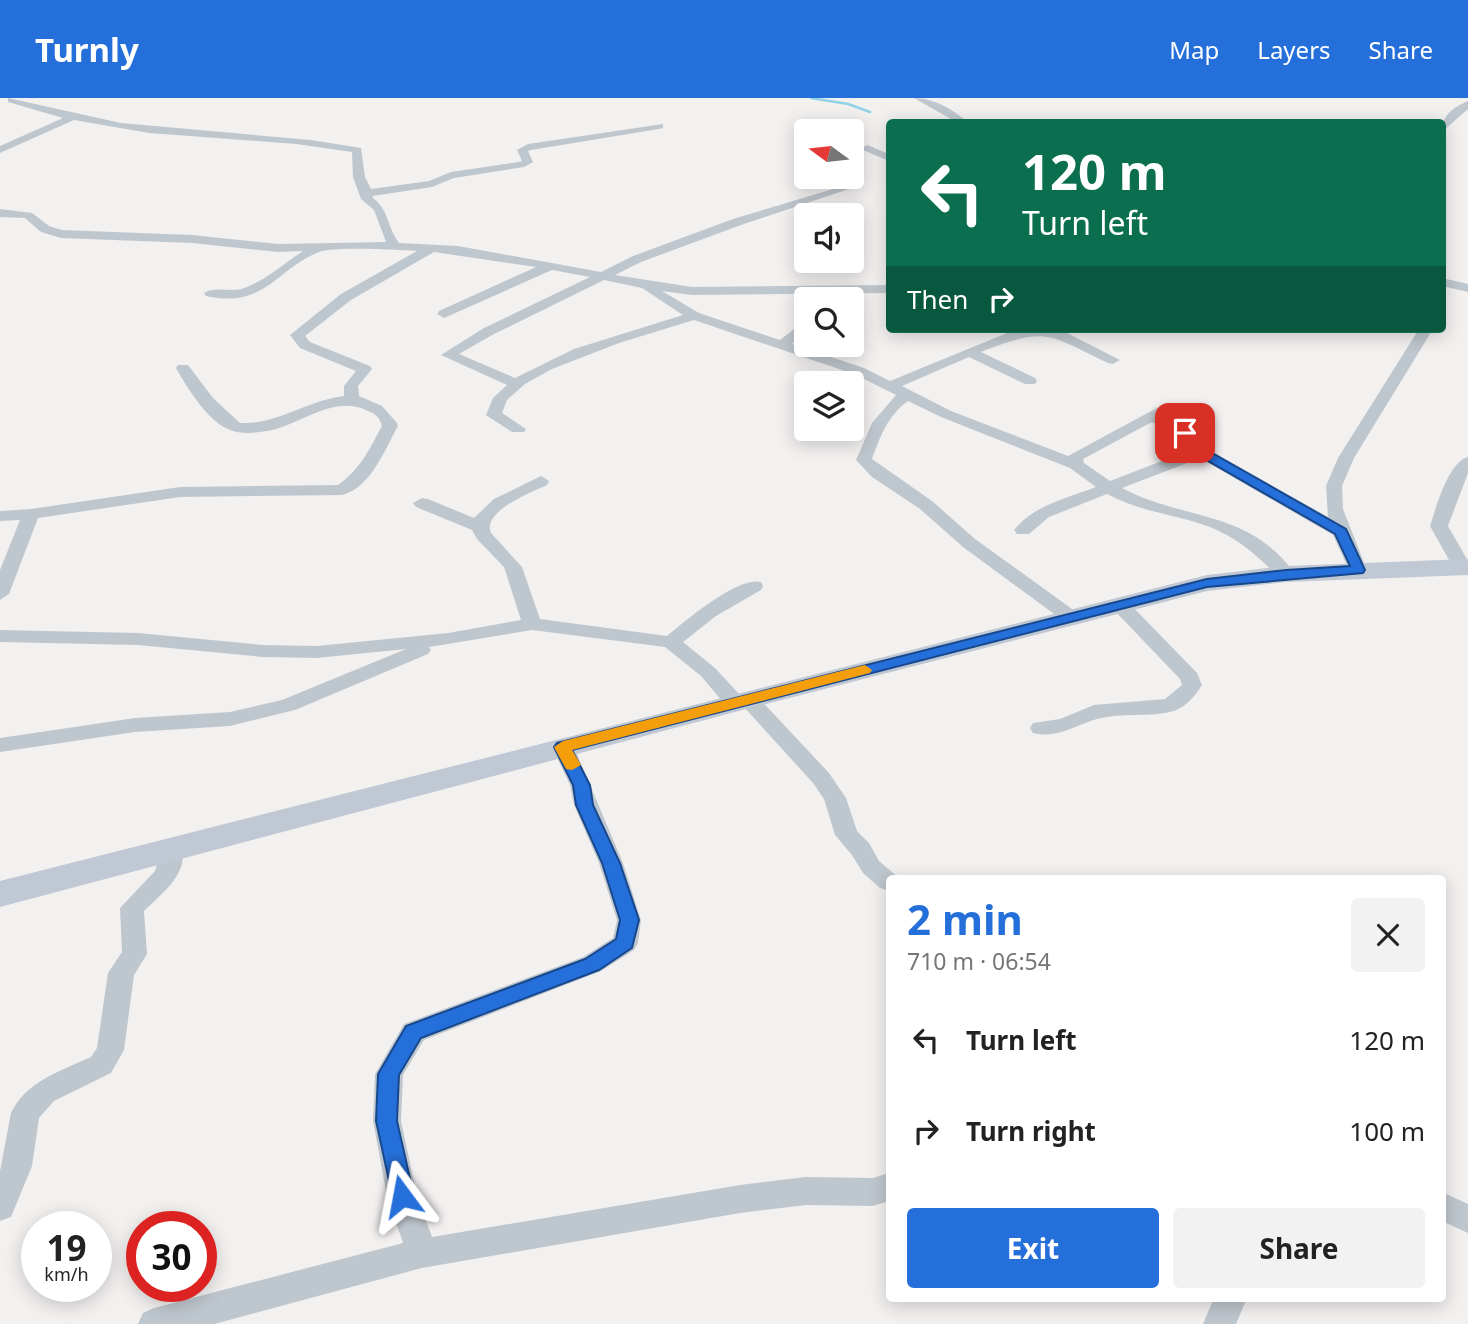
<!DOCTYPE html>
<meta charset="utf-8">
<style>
:root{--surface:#fff;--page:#f2f2f2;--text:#222;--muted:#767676;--accent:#246fd9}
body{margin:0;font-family:"Noto Sans",sans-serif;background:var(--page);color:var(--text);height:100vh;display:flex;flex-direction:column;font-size:26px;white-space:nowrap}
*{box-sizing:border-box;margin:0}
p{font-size:23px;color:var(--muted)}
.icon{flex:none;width:38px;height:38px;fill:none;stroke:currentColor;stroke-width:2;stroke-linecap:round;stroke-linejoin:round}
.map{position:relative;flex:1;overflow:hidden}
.drawer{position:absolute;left:886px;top:777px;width:560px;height:427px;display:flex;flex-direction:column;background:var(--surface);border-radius:7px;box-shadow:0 4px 18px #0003}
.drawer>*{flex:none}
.guide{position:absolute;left:886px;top:21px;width:560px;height:214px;border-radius:7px;box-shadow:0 4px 18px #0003;background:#0b6e4f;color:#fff;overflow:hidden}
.needle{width:46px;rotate:285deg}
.fabs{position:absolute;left:794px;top:21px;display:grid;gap:14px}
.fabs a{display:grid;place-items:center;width:70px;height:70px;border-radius:7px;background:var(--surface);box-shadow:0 4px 18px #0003;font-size:35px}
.speed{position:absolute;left:21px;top:1113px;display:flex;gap:14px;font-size:35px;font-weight:700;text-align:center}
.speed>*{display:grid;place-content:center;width:91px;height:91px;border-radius:50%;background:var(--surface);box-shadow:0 4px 18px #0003;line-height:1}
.speed small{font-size:18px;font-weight:400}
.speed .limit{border:10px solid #d22;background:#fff;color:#111}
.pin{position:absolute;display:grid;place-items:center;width:60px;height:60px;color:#fff;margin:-30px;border-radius:14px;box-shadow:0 4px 10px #0006}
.me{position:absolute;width:77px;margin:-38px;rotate:347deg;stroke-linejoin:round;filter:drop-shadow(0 0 5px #0008)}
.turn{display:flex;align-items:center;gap:24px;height:147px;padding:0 21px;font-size:32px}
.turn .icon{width:91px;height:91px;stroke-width:2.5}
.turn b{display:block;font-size:49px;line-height:60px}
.then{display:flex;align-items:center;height:66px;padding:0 21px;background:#0003;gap:14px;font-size:26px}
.round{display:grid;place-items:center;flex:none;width:74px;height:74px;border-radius:7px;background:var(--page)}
.overview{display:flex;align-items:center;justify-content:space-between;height:119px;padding:0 21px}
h1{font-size:42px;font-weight:700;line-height:52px;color:var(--accent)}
.action{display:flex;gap:14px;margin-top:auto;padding:14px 21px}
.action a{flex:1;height:80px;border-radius:7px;background:var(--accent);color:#fff;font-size:28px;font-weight:700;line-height:80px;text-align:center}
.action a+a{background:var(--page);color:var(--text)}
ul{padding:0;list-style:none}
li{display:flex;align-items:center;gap:21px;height:91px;padding:0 21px}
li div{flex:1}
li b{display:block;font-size:26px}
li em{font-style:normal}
header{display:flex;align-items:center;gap:42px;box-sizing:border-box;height:98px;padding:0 35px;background:var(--accent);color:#fff}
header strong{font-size:33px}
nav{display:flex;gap:38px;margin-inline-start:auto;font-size:24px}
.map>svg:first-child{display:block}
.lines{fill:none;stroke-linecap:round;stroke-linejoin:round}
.stream{stroke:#92d3e7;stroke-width:2.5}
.minor{fill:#bfc7ce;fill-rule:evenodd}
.secondary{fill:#bfc8d3;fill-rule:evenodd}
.route{fill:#246fd9;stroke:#17488d;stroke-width:2}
.slow{fill:#f59e0b}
</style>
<header>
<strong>Turnly</strong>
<nav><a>Map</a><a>Layers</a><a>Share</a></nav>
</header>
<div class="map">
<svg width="1468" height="1226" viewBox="0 0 1468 1226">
<rect width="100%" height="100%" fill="#f3f0f0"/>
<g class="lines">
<polyline class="stream" points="811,0 848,6 870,14"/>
<g class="minor">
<path d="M8,0L121,25L311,42L361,50L365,79L371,91L429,83L451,74L518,64L522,63L517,52L528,46L663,26V30L659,31L531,52L528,53L533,64L524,69L454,80L432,89L373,98V100C389,112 387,129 399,145L458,148L601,174L633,158L733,121L833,91L811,79H825L849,91L741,127L641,164L615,177L692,189L889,187V195L692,197L662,193L699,215L780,242L807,221V232L792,246L864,270L890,283L1007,235C1025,230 1047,228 1065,234L1120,262L1113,266L1108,265C1047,236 1047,228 981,254L1035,280L1037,283L1035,286H1025L969,259L902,288L951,313L1068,358L1166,305H1176L1179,308L1164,318L1205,340L1209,352L1328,419L1326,388L1338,360L1419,231H1433L1354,360L1342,388L1343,411L1367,472L1358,478L1349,472L1333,437L1200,360L1122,390C1184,423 1249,411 1295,476L1293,480H1279C1259,459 1238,440 1210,429C1175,416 1140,414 1107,396L1049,419L1029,436H1017L1014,432C1034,407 1067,400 1096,389L1070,370L941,319L908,303C888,317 880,339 872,361L932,403L975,441L1079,516L1082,520L1072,526L1065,524L963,449L920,411L872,379L856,362L872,325L896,297L854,276L694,222L619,245L552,271L525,286L507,302L502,315L526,331L524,334H512L486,317L493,300L507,287L441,257L484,230L590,179L552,172L444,220L437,216L439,213L536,169L434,154L351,202L305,238L310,244L370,268L372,271L358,288L359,298L382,308L397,325L398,328C385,351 371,390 342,397L180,399L38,420L9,496L0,502V472L20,422L0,423V413L31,411L180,389L338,387C360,372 370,350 382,328C380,320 376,316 368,313C336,297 307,322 276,331C263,334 247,337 233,333C209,326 188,291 176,270L178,267H188L213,300L240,325C277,327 308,302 344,298V288L356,273L300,250L290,237L341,196L417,153C399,152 333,148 319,154C276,171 265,211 206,198L204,195C213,188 230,194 241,191C264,184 283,166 303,153L278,154L192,145L61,140L41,134L25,120L0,119V111L32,115L49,128L62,132L192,137L278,146L386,144L374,112L361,101L353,79L352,54L296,46L149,35L74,22L0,55V48L63,20L8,4ZM604,182L642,190L683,217L574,251L515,280L459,256L494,236ZM1152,324L1192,346L1193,351L1110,383L1084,365L1083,361Z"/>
<path d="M914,0C933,0 953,11 967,24H956Z"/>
<path d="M1468,3V11L1442,34C1442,17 1452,10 1468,3Z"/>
<polygon points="867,47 889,56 889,63 863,52 862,50"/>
<polygon points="1442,180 1468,186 1468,194 1442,188"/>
<path d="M1468,359V375L1448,428L1468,463V473L1462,474L1453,469L1430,428C1436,410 1448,364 1468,359Z"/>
<path d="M541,378L549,383L547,387C530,395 482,413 491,435L522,469L540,521L667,538C685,523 738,478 761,484L763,488L761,492L716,518L683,544L715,570L740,597L748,594L755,596L829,675L846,700L857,733L869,745L879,763L899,780H889V793L880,790L863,775L852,757L835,737L824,701L813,685L743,608L735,612L728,610L701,578L665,549L532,532L429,549L431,552L428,556L295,612L230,628L135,634L0,654V640L135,620L230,614L282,602L406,551L317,560L263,559L138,547L0,544V532L138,535L263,547L317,548L448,535L521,522L504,469L477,441L472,432L416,409L413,405L422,400L428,401L474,420L494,401Z"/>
<path d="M1121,502L1128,504L1197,575L1202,587C1195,598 1187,608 1174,613C1150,620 1122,614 1097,621C1076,627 1057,641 1033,635L1030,630L1033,625L1060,621L1094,607L1165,601L1182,587L1180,581L1114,512L1111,508L1114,504Z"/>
<polygon points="563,642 571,644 574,649 623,765 641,822 638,845 634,852 601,873 424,942 403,977 401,1023 417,1098 432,1139 740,1087 806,1079 873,1080 889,1075 889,1103 873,1108 806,1107 740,1115 422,1170 214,1226 138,1226 143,1215 154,1210 403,1145 387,1098 373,1023 375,976 404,926 583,859 613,840 617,822 599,765 574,707 570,687 552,649 555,644"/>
<path d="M171,743L179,746C194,772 160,797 144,813L147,856L134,877L124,952L111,975L54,1003L39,1020L32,1068L11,1119L0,1123V1073L11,1015C26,983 61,973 91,959L97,950L108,875L122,854L120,810L155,773L163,746Z"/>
<polygon points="1442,1094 1468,1106 1468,1135 1442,1123"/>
<polygon points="1214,1200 1247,1200 1236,1226 1203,1226"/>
</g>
<polygon class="secondary" points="1468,461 1468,477 1286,484 1207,493 750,610 0,809 0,783 1207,477 1286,468"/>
</g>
<polygon class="route" points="1185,331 1203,340 1207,352 1346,431 1365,472 1363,475 1207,489 572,652 590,687 593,707 620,765 639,822 632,850 599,872 421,940 399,977 397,1023 414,1098 410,1106 402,1109 394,1106 376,1023 378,976 406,928 585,861 616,841 620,822 602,765 576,707 573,687 554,649 557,645 1207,481 1286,472 1350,468 1335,436 1196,356 1194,345 1179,335"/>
<polygon class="slow" points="865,567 872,572 870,575 572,652 581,667 572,672 566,671 554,649 563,643"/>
</svg>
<div class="fabs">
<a><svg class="needle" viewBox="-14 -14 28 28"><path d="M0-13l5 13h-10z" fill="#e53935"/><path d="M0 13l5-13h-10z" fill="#767676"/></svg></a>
<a><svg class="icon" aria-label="sound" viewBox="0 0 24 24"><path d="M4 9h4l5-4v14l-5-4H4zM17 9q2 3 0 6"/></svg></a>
<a><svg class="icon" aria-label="search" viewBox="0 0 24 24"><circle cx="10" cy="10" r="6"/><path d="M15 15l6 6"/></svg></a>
<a><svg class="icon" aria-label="layers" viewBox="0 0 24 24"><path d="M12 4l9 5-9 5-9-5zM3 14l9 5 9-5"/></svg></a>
</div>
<div class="speed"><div>19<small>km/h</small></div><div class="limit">30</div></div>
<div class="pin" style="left:1185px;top:335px;background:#d93025"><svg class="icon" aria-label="arrive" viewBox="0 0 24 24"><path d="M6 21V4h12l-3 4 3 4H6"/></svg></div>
<svg class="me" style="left:402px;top:1098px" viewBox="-20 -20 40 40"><path d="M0-17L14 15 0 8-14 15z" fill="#246fd9" stroke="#fff" stroke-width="4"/></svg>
<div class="guide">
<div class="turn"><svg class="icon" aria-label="left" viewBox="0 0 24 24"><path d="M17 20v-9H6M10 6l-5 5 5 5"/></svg><div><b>120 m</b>Turn left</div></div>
<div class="then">Then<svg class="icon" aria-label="right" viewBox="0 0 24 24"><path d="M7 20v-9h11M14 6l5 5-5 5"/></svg></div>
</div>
<section class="drawer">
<div class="overview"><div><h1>2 min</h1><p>710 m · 06:54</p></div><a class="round"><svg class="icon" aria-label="close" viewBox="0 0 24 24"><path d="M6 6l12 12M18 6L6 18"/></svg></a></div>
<ul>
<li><svg class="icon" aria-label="left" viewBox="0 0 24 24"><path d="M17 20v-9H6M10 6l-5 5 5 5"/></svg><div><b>Turn left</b></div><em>120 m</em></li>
<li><svg class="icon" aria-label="right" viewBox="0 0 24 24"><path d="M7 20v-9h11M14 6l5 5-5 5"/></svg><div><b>Turn right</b></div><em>100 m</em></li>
</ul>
<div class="action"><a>Exit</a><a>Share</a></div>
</section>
</div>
